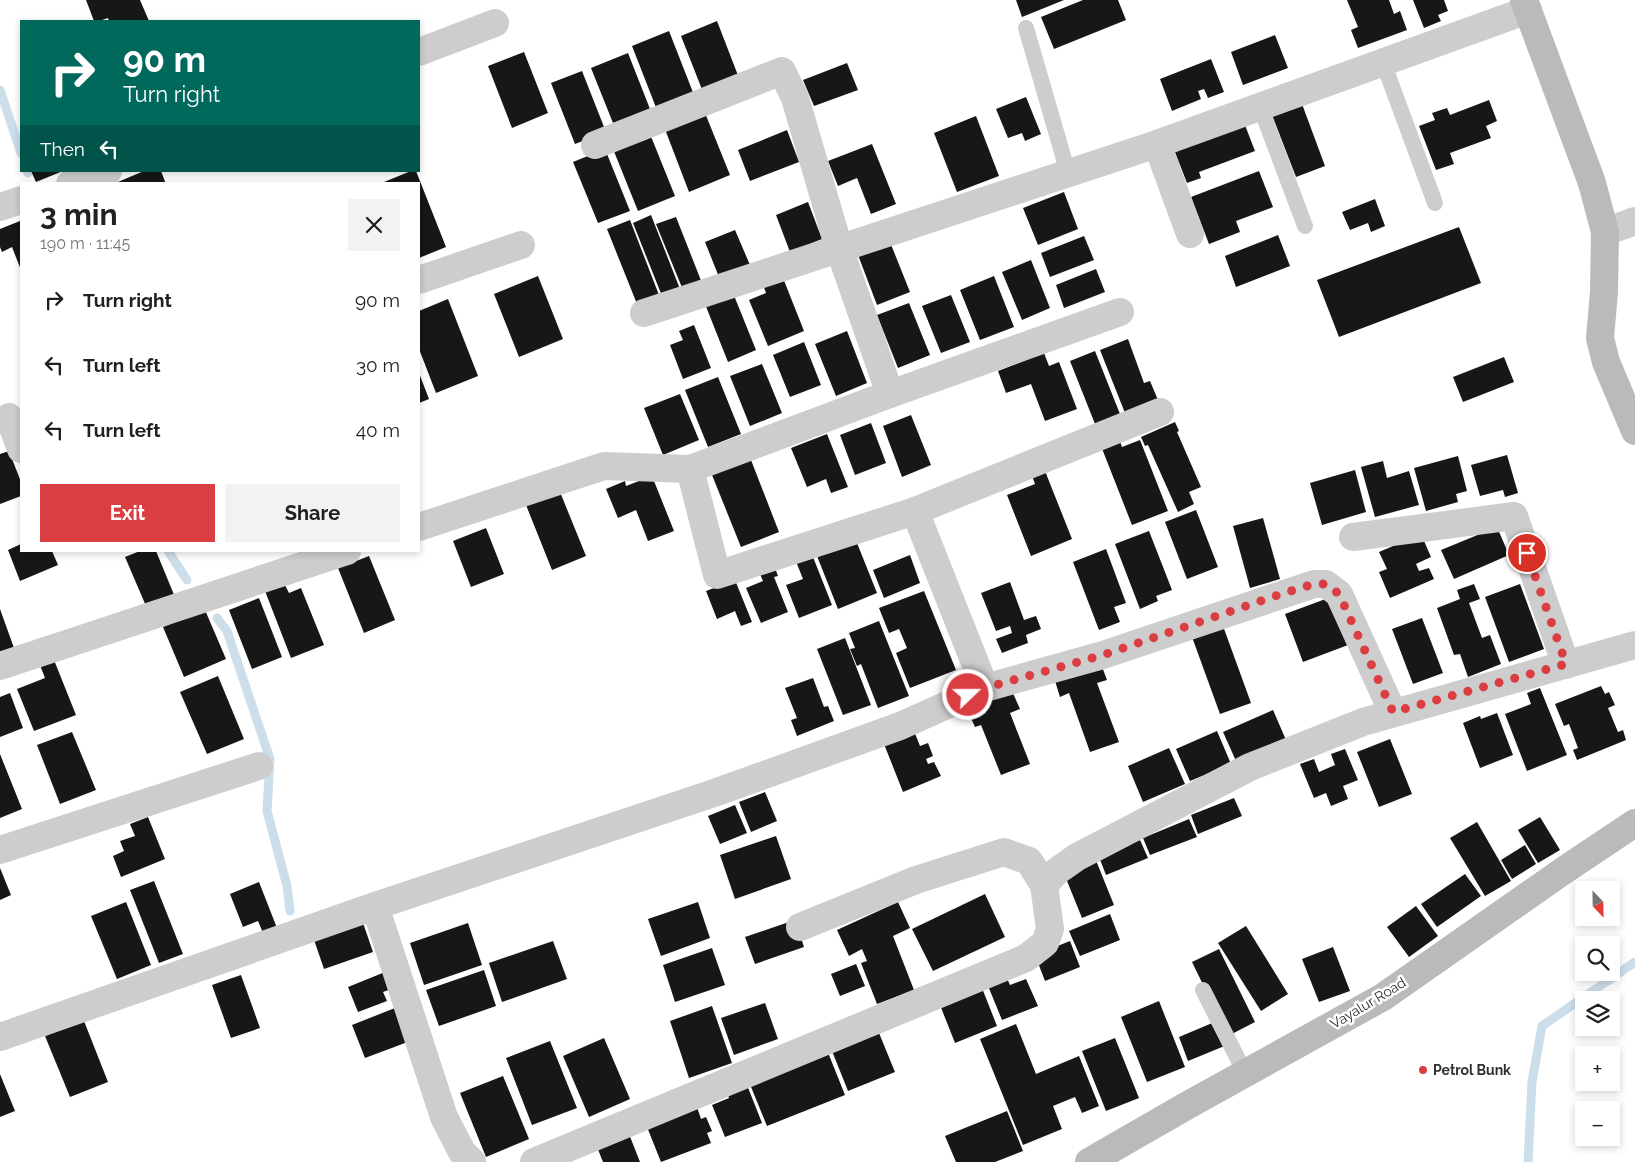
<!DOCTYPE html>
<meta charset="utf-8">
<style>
:root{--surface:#fff;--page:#f2f2f2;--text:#202124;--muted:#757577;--accent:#db3e42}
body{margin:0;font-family:Raleway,sans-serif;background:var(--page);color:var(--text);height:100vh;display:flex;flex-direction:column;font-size:19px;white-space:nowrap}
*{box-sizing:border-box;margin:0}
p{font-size:16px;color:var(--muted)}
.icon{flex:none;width:28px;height:28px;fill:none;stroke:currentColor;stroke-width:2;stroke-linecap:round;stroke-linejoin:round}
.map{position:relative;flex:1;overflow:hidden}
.drawer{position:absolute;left:20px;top:182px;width:400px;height:370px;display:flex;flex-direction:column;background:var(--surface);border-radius:0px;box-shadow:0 2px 8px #0003}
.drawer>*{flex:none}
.top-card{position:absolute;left:20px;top:20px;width:400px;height:152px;border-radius:0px;box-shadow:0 2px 8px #0003;background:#00695c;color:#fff;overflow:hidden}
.needle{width:32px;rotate:158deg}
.fabs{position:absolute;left:1575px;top:881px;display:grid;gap:10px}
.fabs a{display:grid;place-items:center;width:45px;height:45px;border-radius:0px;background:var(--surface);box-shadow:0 2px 8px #0003;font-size:25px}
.pin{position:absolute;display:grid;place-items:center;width:42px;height:42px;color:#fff;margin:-21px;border:2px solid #fff;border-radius:50%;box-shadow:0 1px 5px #0007}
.me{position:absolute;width:55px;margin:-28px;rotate:68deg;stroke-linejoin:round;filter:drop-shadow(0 0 4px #0008)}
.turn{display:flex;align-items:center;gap:18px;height:105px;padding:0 20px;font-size:22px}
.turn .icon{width:65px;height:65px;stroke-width:2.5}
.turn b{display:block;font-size:35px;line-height:42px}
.then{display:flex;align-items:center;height:48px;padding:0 20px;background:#0003;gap:10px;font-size:19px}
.round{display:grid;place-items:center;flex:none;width:52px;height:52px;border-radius:0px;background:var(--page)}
.overview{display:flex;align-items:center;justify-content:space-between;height:85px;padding:0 20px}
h1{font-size:30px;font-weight:700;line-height:38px}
.button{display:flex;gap:10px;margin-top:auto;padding:10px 20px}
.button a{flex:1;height:58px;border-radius:0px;background:var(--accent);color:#fff;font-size:20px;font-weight:700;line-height:58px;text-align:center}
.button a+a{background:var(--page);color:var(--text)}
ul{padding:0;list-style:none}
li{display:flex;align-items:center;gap:15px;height:65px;padding:0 20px}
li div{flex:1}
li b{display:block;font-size:19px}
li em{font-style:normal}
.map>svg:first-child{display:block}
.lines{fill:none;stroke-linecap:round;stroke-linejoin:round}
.stream{stroke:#cddeeb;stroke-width:9}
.building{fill:#171717}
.lane{stroke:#cdcdcd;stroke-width:16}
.street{stroke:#cdcdcd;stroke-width:28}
.secondary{stroke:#bababa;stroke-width:28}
.route{stroke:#db3e42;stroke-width:9;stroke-dasharray:0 16.2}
.poi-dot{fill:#db3e42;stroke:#fff;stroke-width:2}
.labels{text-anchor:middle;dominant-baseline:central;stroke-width:5;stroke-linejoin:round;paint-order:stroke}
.street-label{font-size:14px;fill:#303030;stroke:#fff}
.poi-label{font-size:14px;font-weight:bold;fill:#303030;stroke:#fff;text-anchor:start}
</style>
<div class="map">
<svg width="1635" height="1162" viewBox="0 0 1635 1162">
<rect width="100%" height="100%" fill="#fff"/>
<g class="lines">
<g class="stream">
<polyline points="0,90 21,153"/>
<polyline points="27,171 28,173"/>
<polyline points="168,551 187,580"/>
<polyline points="217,618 227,631 270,759 267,811 287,886 290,911"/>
<polyline points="1528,1162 1532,1082 1542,1026 1635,962"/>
</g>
</g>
<g class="building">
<polygon points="86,0 140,0 149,21 109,21 108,18 99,21 94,21"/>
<polygon points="1016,0 1064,0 1022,17"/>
<polygon points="1083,0 1118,0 1126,20 1054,49 1041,17"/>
<polygon points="1347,0 1389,0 1394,14 1400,11 1407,30 1358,48 1351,30 1358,27"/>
<polygon points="1413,0 1444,0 1448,11 1438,15 1441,21 1424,28"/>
<polygon points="717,21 739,78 703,92 681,36"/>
<polygon points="669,31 694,95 657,110 632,46"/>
<polygon points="1275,35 1288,68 1243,85 1231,52"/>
<polygon points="524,52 548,113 512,128 488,66"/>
<polygon points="628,53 650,109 613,123 591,68"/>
<polygon points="1211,59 1224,92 1208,98 1204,89 1198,91 1201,99 1172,111 1160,79"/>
<polygon points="847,63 858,90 814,106 803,80"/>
<polygon points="582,71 606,132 575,144 551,83"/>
<polygon points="1026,97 1041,134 1025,141 1022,133 1008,138 996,109"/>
<polygon points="1489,100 1497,121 1486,126 1491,138 1450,153 1454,164 1436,170 1419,126 1435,120 1432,113 1447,108 1450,115"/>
<polygon points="1302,104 1325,166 1296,177 1272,115"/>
<polygon points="703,108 730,175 689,192 663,124"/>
<polygon points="976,116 999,176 957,192 934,133"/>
<polygon points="1243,120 1255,151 1199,172 1201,178 1187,183 1173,147"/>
<polygon points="648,129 675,196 638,211 611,144"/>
<polygon points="787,130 799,162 750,181 738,150"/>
<polygon points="872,144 896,204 871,214 857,178 838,186 828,161"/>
<polygon points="605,149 630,211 598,223 573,162"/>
<polygon points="31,171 63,171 36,182"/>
<polygon points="144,171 161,171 166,184 113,184"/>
<polygon points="411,171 416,171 446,247 419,258 419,184 385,184 384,182"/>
<polygon points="1259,171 1273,207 1236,221 1240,232 1209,244 1191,197"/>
<polygon points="1064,192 1078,229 1038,245 1023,208"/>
<polygon points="1375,199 1385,226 1371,232 1368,223 1350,230 1342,212"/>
<polygon points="808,202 822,239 790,252 776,215"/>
<polygon points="651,215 680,289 662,296 633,223"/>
<polygon points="676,217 702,283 683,290 656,224"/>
<polygon points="630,220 659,295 637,304 607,229"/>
<polygon points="20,221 21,223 21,270 12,247 2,252 0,247 0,229"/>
<polygon points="1459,227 1481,283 1339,337 1317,280"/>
<polygon points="735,230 750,265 719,277 705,242"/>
<polygon points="1278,235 1290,266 1236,287 1225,256"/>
<polygon points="1084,236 1094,260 1050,277 1041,253"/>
<polygon points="890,242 910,292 877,305 858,255"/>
<polygon points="1031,260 1050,308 1022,320 1002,272"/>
<polygon points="1096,269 1105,292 1064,308 1056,285"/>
<polygon points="538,276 563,339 519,357 494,294"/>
<polygon points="994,276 1014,327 980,340 960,290"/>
<polygon points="783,278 804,331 768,346 749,300 766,293 763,285"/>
<polygon points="733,293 756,350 728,362 705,304"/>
<polygon points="951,295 970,342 941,353 922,306"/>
<polygon points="448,299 478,376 436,393 419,349 419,311"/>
<polygon points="909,303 930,355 898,368 877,315"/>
<polygon points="694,325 711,368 683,379 670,345 683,340 679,331"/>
<polygon points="847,331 867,383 836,396 815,344"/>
<polygon points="1128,339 1144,383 1150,381 1158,400 1125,413 1100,350"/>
<polygon points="804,342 821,385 790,397 773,355"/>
<polygon points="1095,351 1120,414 1095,424 1070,361"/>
<polygon points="1044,353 1049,366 1059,362 1077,409 1045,421 1031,384 1006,393 998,371"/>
<polygon points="1504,357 1514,382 1463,402 1453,377"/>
<polygon points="762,364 782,413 750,426 730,376"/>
<polygon points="419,373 429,399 419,403"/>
<polygon points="718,377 741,434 708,447 685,390"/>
<polygon points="680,394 699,440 663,455 644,408"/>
<polygon points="911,415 931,465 902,477 883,426"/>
<polygon points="1175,422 1179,431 1177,432 1201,487 1189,492 1194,504 1178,512 1148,445 1145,446 1141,437"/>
<polygon points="871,423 886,463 855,475 840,435"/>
<polygon points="827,434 848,487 831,493 826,479 807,487 791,448"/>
<polygon points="1119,439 1122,447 1140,440 1168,511 1132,525 1101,446"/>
<polygon points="9,451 21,482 21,496 0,504 0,454"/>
<polygon points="1507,455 1518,493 1505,497 1503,490 1480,496 1471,465"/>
<polygon points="1458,456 1467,491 1456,494 1458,502 1426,511 1414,468"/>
<polygon points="751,460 779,532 741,547 712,475"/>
<polygon points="1383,461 1387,478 1409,471 1419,505 1375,517 1361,467"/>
<polygon points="1355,470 1366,512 1322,525 1310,483"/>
<polygon points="1045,471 1072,539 1031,556 1007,495 1035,484 1032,476"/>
<polygon points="652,476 674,531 648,541 636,510 618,518 606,489 625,481 626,486"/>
<polygon points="560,492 586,556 552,570 526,505"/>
<polygon points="1196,510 1218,567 1187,579 1165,522"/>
<polygon points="1263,518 1280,579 1250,588 1233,526"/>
<polygon points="1497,527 1509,555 1454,579 1441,550"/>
<polygon points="486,528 504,574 471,587 453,541"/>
<polygon points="1149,531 1172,590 1156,596 1158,601 1140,609 1115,544"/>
<polygon points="1421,534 1431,557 1416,564 1419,571 1429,568 1434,579 1390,598 1379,572 1387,569 1379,552"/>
<polygon points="855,538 877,593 838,609 815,551"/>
<polygon points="21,544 21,551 52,551 58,565 20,581 8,550"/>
<polygon points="1106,549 1126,603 1114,607 1120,622 1099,630 1073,562"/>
<polygon points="140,551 156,551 177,602 149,613 125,557"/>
<polygon points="811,552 832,605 799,618 786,585 803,579 795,559"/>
<polygon points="910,555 920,583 884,598 873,570"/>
<polygon points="369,556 395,620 364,633 338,568"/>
<polygon points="775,568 778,576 774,577 788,612 761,623 746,588 763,581 760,574"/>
<polygon points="735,580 752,622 741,626 735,611 717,619 706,591"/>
<polygon points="1010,582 1024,620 1036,616 1041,629 1026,635 1028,643 1002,653 996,639 1012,633 1010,626 996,631 981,593"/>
<polygon points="284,583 289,593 301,588 324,645 291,658 265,591"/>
<polygon points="1474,584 1480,599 1469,603 1482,638 1490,635 1501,664 1468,677 1460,654 1454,655 1437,608 1460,599 1457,590"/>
<polygon points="1520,584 1544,649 1509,662 1485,597"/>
<polygon points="924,591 956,670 910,688 896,653 907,648 899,629 889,633 879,608"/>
<polygon points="1331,597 1348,645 1303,662 1285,614"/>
<polygon points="259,598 282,657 252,669 229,610"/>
<polygon points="0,609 14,648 0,652"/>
<polygon points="205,610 226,659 184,677 163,627"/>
<polygon points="1422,618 1443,673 1413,684 1392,629"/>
<polygon points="879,621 909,696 878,708 861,664 857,666 850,649 855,648 849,633"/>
<polygon points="1223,626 1251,703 1220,714 1192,637"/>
<polygon points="845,638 871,705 843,715 817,649"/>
<polygon points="54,660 76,715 34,731 17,689 45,678 40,665"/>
<polygon points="1101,664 1107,680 1097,683 1119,742 1090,752 1069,693 1060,697 1055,681"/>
<polygon points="218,676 244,739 207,754 180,692"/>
<polygon points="813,678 824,707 828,706 834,721 797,736 791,720 797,718 785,688"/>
<polygon points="1601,686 1605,694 1609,692 1615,705 1608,708 1618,732 1623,730 1626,740 1577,760 1573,750 1578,748 1569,724 1564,726 1555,704"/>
<polygon points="1540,688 1567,755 1527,771 1505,714 1531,704 1527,693"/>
<polygon points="1012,691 1020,709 1010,713 1030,764 1001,775 981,725 975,727 967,709"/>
<polygon points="10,693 23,728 0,737 0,697"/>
<polygon points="1273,710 1286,740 1236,761 1223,732"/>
<polygon points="1497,713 1513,755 1480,768 1463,723 1480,716 1481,719"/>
<polygon points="914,731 920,746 928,743 933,756 926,759 928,764 934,762 941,776 903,792 884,744"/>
<polygon points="1217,731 1231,764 1190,781 1176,749"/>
<polygon points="72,732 96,790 60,804 37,745"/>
<polygon points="1390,739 1412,794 1379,807 1357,752"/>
<polygon points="1169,748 1185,784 1143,802 1128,766"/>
<polygon points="1345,749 1358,780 1343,786 1348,799 1331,806 1326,793 1314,798 1300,764 1314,759 1319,772 1335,765 1331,754"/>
<polygon points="0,754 22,809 0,818"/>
<polygon points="765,792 777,821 751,832 739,802"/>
<polygon points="1234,798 1242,816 1198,834 1191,815"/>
<polygon points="735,805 747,833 720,844 708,816"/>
<polygon points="148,817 165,859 121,877 113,856 124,851 120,841 135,836 130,824"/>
<polygon points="1540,817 1560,850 1538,863 1518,830"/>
<polygon points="1189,819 1197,837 1150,855 1143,838"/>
<polygon points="1477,822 1511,881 1485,896 1450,838"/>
<polygon points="776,836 791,879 735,899 720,855"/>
<polygon points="1140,840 1148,858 1106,875 1099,857"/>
<polygon points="1525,845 1536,864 1512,879 1501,860"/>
<polygon points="1095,858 1114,905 1082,918 1063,871"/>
<polygon points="0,868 11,895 0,900"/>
<polygon points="1465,874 1481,896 1437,927 1421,904"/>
<polygon points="154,881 183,954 159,963 130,890"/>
<polygon points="259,882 277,928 263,933 258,921 243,927 230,894"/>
<polygon points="985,894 1005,937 933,971 912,929"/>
<polygon points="126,902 151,965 117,979 91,916"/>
<polygon points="698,902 710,938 661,956 648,919"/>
<polygon points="898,902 910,928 893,936 914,990 877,1004 861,963 867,961 862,949 849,956 837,930"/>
<polygon points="1416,906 1438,936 1409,957 1387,927"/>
<polygon points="1110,914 1120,940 1080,956 1069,931"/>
<polygon points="361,917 373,952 324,969 312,934"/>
<polygon points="795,920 804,947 755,964 745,937"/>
<polygon points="468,923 482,965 424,985 410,943"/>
<polygon points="1246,926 1288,994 1261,1011 1218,943"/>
<polygon points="553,941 567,979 502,1002 489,963"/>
<polygon points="1070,941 1080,967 1045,981 1035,955"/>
<polygon points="1333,947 1350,991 1319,1002 1302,959"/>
<polygon points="712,948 725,985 675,1002 663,965"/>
<polygon points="1219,949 1255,1022 1228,1036 1192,962"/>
<polygon points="856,964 865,986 840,996 831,974"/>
<polygon points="390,970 397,987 383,992 387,1001 358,1012 348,987"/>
<polygon points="484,970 496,1006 439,1026 426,990"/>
<polygon points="1005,974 1010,985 1026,979 1038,1006 1002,1020 986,981"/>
<polygon points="241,975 260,1028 231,1038 212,985"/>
<polygon points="982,988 997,1026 955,1043 940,1005"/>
<polygon points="1159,1001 1185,1067 1147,1082 1121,1017"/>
<polygon points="765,1003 778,1039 734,1055 721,1018"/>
<polygon points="400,1006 413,1040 365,1058 352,1025"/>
<polygon points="712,1006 732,1063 689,1078 670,1021"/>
<polygon points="84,1021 108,1082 70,1097 45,1036"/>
<polygon points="1217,1021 1227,1045 1188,1061 1179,1037"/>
<polygon points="1016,1024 1036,1074 1079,1056 1099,1106 1082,1113 1075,1097 1053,1106 1062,1129 1023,1145 980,1039"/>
<polygon points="879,1033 895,1072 848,1091 832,1051"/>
<polygon points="604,1038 630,1099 589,1117 563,1056"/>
<polygon points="1115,1038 1139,1098 1106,1111 1082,1051"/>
<polygon points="550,1041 577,1108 532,1125 506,1058"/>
<polygon points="827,1050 845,1095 767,1126 749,1082"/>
<polygon points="0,1074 15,1111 0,1117"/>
<polygon points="503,1076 529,1139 486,1157 460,1093"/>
<polygon points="747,1085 762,1123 725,1137 712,1105 729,1098 727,1093"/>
<polygon points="697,1107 701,1119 706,1117 712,1131 707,1133 711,1143 661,1162 647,1127"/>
<polygon points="1007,1111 1023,1151 995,1162 956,1162 945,1136"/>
<polygon points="629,1134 640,1162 603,1162 597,1147"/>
</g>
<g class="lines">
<g class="lane">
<polyline points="1026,28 1068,173"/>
<polyline points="1383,62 1435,203"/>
<polyline points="1260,106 1305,226"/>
<polyline points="1203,990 1245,1073"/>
</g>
<g class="street">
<polyline points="419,52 495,23"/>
<polyline points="1157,144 1190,234"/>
<polyline points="595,145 782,71 795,98 839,248 890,394"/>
<polyline points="70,184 108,171"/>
<polyline points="0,207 21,200"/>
<polyline points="1605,232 1635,221"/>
<polyline points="419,280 521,245"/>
<polyline points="644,313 1157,144 1528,10"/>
<polyline points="9,417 21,449"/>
<polyline points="690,469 717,575 915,511 1160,412"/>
<polyline points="915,511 985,688"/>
<polyline points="419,527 604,466 690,469 890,394 1120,312"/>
<polyline points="1353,537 1514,516 1566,665"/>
<polyline points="0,666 347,551"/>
<polyline points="0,850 259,766"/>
<polyline points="375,906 444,1117 462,1152 472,1162"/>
<polyline points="800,927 916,880 1004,852 1029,861 1044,885"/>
<polyline points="0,1037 375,906 717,792 900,726 985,688 1103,655 1314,584 1326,584 1339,594 1393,713"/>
<polyline points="534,1162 1026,958 1045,943 1050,929 1044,885 1057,871 1077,857 1250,767 1363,722 1635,645"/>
</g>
<g class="secondary">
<polyline points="1524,0 1592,183 1605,232 1604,292 1600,338 1606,362 1635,431"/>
<polyline points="1089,1162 1188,1105 1383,997 1563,871 1635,823"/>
</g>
</g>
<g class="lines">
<polyline class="route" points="968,695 985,688 1103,655 1284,593 1314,584 1326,584 1339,594 1393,712 1566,664 1527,553"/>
</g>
<circle class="poi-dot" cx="1423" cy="1070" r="5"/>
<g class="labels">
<g class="street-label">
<text transform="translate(1368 1003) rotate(-31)">Vayalur Road</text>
</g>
<g class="poi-label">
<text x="1433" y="1070">Petrol Bunk</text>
</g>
</g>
</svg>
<div class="fabs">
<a><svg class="needle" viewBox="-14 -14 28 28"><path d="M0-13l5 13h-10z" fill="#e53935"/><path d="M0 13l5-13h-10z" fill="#757577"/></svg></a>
<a><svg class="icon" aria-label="search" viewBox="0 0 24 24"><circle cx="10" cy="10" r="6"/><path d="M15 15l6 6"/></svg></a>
<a><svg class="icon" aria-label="layers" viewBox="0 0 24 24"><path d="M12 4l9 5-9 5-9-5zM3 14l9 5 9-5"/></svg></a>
<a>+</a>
<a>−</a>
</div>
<div class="pin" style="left:1527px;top:553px;background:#d93025"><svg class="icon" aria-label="arrive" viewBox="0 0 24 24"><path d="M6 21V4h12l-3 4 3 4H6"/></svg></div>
<svg class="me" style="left:968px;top:695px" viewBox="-20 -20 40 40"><circle r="17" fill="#db3e42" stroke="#fff" stroke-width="3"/><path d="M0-11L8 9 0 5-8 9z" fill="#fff"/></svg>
<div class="top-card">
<div class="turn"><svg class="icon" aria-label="right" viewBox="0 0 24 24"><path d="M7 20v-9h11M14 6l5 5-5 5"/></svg><div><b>90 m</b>Turn right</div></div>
<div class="then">Then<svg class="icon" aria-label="left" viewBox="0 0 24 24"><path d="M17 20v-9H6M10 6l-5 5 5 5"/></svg></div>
</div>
<section class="drawer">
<div class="overview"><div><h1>3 min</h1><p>190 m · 11:45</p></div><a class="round"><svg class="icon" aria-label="close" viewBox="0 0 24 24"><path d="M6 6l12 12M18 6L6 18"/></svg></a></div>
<ul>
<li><svg class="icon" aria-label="right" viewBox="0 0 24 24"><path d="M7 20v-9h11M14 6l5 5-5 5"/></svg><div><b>Turn right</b></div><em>90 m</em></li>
<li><svg class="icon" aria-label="left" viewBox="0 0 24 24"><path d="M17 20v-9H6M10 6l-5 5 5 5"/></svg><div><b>Turn left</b></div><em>30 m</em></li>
<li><svg class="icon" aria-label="left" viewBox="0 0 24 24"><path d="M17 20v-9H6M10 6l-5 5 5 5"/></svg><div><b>Turn left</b></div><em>40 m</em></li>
</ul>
<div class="button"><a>Exit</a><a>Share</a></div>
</section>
</div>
